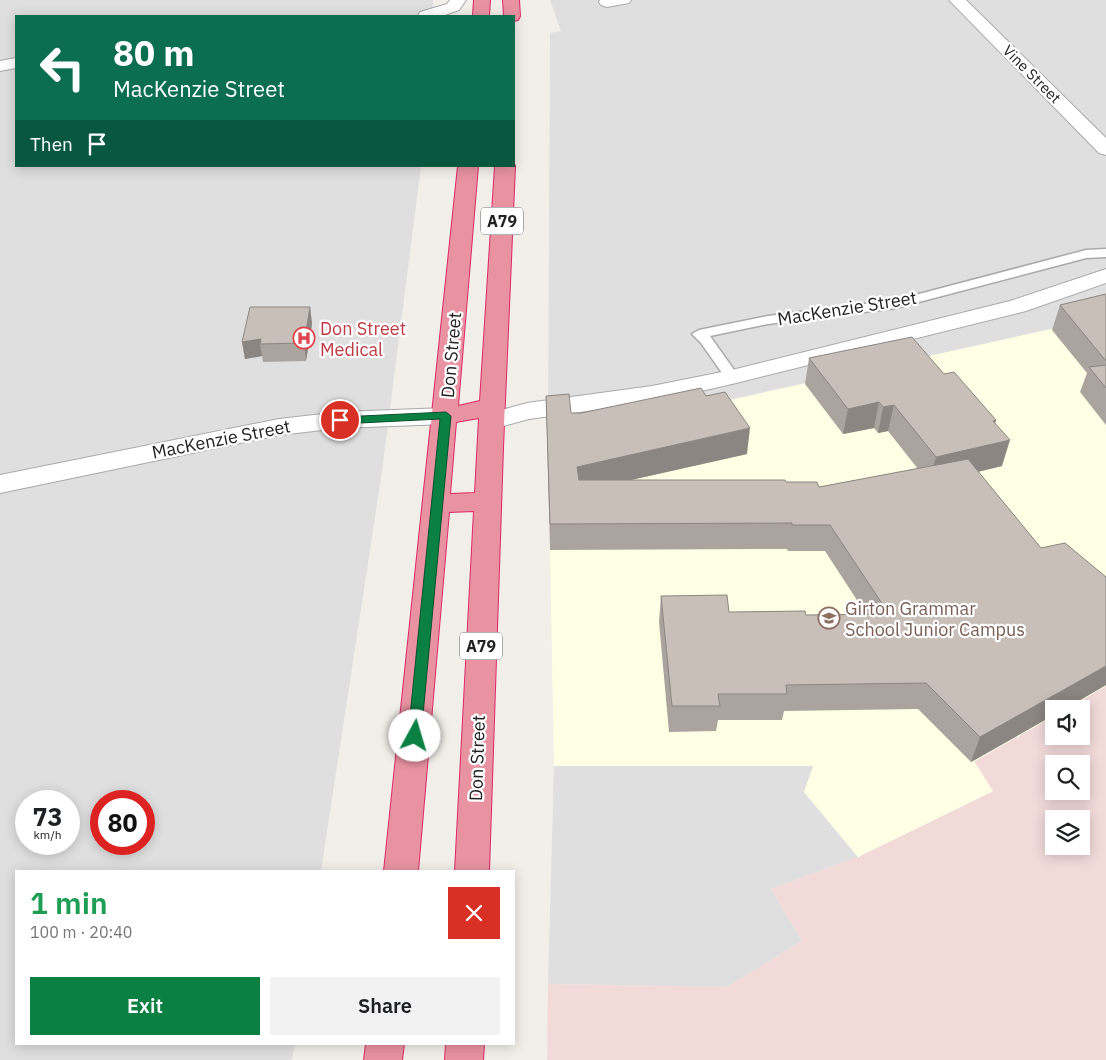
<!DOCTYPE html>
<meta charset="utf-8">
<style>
:root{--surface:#fff;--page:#f2f2f2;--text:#202124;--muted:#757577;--accent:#0b8043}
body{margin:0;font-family:"IBM Plex Sans",sans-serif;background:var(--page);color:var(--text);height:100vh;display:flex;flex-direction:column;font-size:19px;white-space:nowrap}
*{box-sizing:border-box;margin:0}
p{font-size:16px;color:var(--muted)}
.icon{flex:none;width:28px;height:28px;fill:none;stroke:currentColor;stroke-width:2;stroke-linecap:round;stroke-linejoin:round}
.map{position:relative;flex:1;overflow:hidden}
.side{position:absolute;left:15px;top:870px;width:500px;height:175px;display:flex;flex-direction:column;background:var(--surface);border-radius:0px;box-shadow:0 2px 12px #0003}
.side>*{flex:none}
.guide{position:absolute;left:15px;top:15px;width:500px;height:152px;border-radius:0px;box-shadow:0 2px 12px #0003;background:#0b6e4f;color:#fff;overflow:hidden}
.tools{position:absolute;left:1045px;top:700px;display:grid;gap:10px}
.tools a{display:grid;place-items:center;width:45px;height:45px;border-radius:0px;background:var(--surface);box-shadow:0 2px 12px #0003;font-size:25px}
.speed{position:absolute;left:15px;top:790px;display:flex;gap:10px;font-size:25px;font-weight:700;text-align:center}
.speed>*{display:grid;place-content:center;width:65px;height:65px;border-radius:50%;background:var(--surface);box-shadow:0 2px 12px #0003;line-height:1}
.speed small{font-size:12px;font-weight:400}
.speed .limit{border:8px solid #d22;background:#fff;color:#111}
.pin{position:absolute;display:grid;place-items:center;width:42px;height:42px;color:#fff;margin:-21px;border:2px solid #fff;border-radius:50%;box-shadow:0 1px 5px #0007}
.me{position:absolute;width:55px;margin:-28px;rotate:6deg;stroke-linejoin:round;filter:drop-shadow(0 0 4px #0008)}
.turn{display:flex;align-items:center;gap:18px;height:105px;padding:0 15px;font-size:22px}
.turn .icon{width:65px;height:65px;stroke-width:2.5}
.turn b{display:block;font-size:35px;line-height:42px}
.then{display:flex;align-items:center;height:48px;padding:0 15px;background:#0003;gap:10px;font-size:19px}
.round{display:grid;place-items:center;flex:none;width:52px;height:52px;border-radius:0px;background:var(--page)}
.head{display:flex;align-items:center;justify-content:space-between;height:85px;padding:0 15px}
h1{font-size:30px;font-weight:600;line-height:38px;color:#1e9e55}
.button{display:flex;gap:10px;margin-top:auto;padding:10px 15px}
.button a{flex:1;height:58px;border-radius:0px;background:var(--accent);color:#fff;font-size:20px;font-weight:600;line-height:58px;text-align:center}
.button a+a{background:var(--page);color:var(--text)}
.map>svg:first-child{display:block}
.residential{fill:#e0dfdf;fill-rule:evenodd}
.commercial{fill:#f2dad9;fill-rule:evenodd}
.education{fill:#ffffe5}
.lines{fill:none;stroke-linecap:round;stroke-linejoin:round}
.lane-casing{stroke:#a9a9a9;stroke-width:3}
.street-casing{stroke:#a9a9a9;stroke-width:2}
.highway-casing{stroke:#dc2a67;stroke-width:2}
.lane{fill:#fff;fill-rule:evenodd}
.street{fill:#fff;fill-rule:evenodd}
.highway{fill:#e892a2;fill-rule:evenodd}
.wall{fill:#aba49e}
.shaded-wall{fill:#8b8681}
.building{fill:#c7bfb8;stroke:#8b8681}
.route{fill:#0b8043;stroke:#07532c}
.labels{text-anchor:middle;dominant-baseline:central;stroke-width:4.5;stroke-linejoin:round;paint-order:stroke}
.far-street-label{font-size:15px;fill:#222;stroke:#fff}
.shield{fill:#fff;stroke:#646464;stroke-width:1}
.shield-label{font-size:16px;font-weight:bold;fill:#222}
.street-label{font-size:18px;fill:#222;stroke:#fff}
.health-label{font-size:18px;fill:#be3a42;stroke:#fff;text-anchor:start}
.education-label{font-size:18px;fill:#785e54;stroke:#fff;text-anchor:start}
</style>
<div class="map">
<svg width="1106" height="1060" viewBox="0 0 1106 1060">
<rect width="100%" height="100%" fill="#f2efe9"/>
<g class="residential">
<path d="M0,0H433L434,16H16V166H421L382,471L321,871H16V1044H295L292,1060H0ZM26,801H69V844H26ZM101,801H144V844H101Z"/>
<polygon points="550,0 1106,0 1106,317 548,440 550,33 561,31"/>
<polygon points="554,766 814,766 804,792 858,857 771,889 802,941 727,987 548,984"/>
</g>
<path class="commercial" d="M1106,686V1060H547L548,984L727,987L802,941L771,889L858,857L992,792L974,762L1054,716V736H1081V709H1067ZM1054,764H1081V791H1054ZM1054,819H1081V846H1054Z"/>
<polygon class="education" points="1106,317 1106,686 1067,709 1054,709 1054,716 974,761 993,791 858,857 804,792 813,766 554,766 548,440"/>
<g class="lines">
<g class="lane-casing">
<polygon id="lane" points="1106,249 1106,257 1086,258 896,308 768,324 710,336 739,377 737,380 727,380 701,343 692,334 699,330 768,316 896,300 1086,250"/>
</g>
<g class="street-casing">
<g id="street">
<polygon points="450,0 466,0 459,10 442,16 418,16 420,12 447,4"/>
<polygon points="600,0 631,0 629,3 607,7 601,5 599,2"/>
<polygon points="949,0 966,0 1106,138 1106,155 1099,153"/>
<polygon points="16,58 16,68 0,71 0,61"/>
<polygon points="1106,269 1106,283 1026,311 732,384 652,402 529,419 492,429 483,427 479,421 483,415 527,403 652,386 732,370 1010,301"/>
<polygon points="446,408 455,410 459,416 455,422 446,424 340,428 279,435 0,493 0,475 279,419 340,412"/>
</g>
</g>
<g class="highway-casing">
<g id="highway">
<polygon points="474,0 490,0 489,16 473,16"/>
<polygon points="503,0 519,0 520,16 518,20 514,21 514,16 504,16"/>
<path d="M514,164L515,166L503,448L489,871H455L474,511L449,512L418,871H384L458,166H478L458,406L480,401L495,166H514ZM479,418L475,493L450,494L456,422Z"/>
<polygon points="366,1044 404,1044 402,1060 364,1060"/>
<polygon points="446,1044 484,1044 483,1060 445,1060"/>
</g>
</g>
<use href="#lane" class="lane"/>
<use href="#street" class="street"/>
<use href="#highway" class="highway"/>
</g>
<g class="wall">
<polygon points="1106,294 1106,425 1080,392 1087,373 1052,330 1060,305"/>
<polygon points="310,307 312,324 306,361 263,362 262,356 245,359 242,342"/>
<polygon points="809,358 944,374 996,420 995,423 1002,466 978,472 1041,548 1106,577 1106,685 971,762 918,709 784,711 782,720 718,720 716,731 669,732 659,622 661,596 729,612 806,615 866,614 825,551 788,551 787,549 550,550 546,396 571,413 747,454 631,480 786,482 819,487 918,469 888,431 878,433 874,428 843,434 805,384"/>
</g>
<g class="shaded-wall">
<polygon points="310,307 312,324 306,361 304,343"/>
<polygon points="261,339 260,344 262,356 245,359 242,342"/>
<polygon points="879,402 874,428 843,434 848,409"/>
<polygon points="894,405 888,431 878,433 883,407"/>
<polygon points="996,420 989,445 1010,440 1002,466 929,483 936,457 993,421"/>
<polygon points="750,428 747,454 577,492 577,467"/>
<polygon points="1106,666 1106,685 1065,709 1054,709 1054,715 971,762 980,737"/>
</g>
<g class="building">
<polygon points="1106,294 1106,361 1060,305"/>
<polygon points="250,307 310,307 304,343 260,344 261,339 242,342"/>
<polygon points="912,337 944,374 954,372 996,420 993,421 1010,440 936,457 894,405 883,407 879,402 848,409 809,358"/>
<polygon points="1106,365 1106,388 1089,367"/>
<polygon points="701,388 706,396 725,392 750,428 577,467 579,480 785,480 786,482 817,482 819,487 968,459 1041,548 1065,543 1106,577 1106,666 980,737 926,683 786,685 787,694 718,694 720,706 672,706 661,596 727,595 729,612 805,611 806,615 889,614 830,525 792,525 792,523 550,524 546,396 569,394 571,413 581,413"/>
</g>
<polygon class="route" points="446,412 451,416 421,736 419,740 415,741 410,740 408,736 440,419 340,424 335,420 340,417"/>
<defs>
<g id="hospital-ring" transform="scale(1.125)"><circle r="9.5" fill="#fff" stroke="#e0444e" stroke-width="1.5"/><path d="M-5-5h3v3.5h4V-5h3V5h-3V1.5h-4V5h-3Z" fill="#e0444e"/></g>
<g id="school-ring" transform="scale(1.125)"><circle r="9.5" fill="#fff" stroke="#8d6e63" stroke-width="1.5"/><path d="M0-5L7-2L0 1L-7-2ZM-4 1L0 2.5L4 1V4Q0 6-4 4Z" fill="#8d6e63"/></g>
</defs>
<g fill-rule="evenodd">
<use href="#hospital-ring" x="304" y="338"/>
<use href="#school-ring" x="829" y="618"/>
</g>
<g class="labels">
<g class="far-street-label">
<text transform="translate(1032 74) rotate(45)">Vine Street</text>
</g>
<g class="shield">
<rect x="481" y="207.5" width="42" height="27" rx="4"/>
<rect x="460" y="632.5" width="42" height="27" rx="4"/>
</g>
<g class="shield-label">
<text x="502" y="221">A79</text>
<text x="481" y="646">A79</text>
</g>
<g class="street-label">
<text transform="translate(847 308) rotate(-9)">MacKenzie Street</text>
<text transform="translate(451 355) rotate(-85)">Don Street</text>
<text transform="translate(221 439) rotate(-11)">MacKenzie Street</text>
<text transform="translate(477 758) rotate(-88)">Don Street</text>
</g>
<g class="health-label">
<text x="320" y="328">Don Street<tspan x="320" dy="21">Medical</tspan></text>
</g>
<g class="education-label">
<text x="845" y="608">Girton Grammar<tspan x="845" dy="21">School Junior Campus</tspan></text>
</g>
</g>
</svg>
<div class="tools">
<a><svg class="icon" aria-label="sound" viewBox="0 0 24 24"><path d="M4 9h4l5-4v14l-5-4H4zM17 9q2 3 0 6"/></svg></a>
<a><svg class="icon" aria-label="search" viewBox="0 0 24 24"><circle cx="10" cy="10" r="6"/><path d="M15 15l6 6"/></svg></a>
<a><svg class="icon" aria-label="layers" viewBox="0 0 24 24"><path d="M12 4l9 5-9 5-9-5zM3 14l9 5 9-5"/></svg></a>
</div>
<div class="speed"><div>73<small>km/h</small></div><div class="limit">80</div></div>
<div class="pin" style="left:340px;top:420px;background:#d93025"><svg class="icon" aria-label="arrive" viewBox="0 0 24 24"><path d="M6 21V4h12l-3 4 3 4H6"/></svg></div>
<svg class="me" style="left:415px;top:736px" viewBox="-20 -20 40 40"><circle r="19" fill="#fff"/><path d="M0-13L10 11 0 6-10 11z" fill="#0b8043"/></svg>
<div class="guide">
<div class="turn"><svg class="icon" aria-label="left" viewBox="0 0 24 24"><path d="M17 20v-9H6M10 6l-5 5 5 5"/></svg><div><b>80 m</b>MacKenzie Street</div></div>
<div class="then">Then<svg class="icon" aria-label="arrive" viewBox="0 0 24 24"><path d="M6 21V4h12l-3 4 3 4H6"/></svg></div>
</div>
<section class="side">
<div class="head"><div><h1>1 min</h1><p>100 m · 20:40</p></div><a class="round" style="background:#d93025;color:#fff"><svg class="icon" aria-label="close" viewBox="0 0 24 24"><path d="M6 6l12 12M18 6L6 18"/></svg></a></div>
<div class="button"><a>Exit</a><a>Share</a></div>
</section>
</div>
